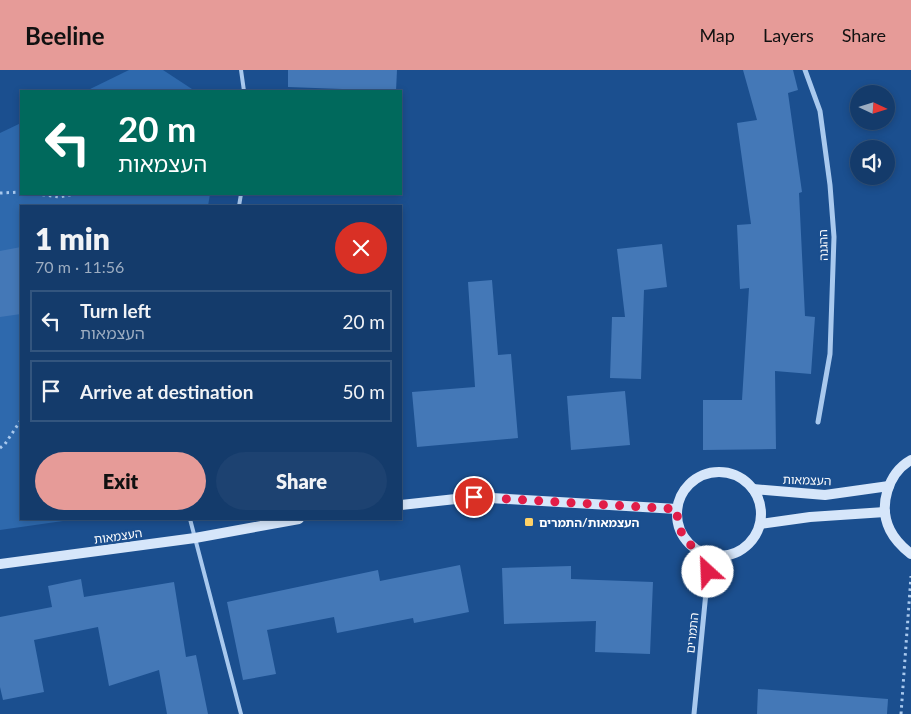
<!DOCTYPE html>
<meta charset="utf-8">
<style>
:root{--surface:#143b6b;--page:#1d4271;--text:#f1f3f6;--muted:#9dadc1;--line:#33557e;--accent:#e69b98}
body{margin:0;font-family:Lato,"Noto Sans Hebrew",sans-serif;background:var(--page);color:var(--text);height:100vh;display:flex;flex-direction:column;font-size:19px;white-space:nowrap}
*{box-sizing:border-box;margin:0}
p{font-size:16px;color:var(--muted)}
.icon{flex:none;width:28px;height:28px;fill:none;stroke:currentColor;stroke-width:2;stroke-linecap:round;stroke-linejoin:round}
.map{position:relative;flex:1;overflow:hidden}
.details{position:absolute;left:20px;top:135px;width:382px;height:315px;display:flex;flex-direction:column;background:var(--surface);border-radius:0px;box-shadow:0 2px 8px #0003,0 0 0 1px var(--line)}
.details>*{flex:none}
.top-card{position:absolute;left:20px;top:20px;width:382px;height:105px;border-radius:0px;box-shadow:0 2px 8px #0003,0 0 0 1px var(--line);background:#00695c;color:#fff;overflow:hidden}
.needle{width:32px;rotate:94deg}
.fabs{position:absolute;left:850px;top:15px;display:grid;gap:10px}
.fabs a{display:grid;place-items:center;width:45px;height:45px;border-radius:50%;background:var(--surface);box-shadow:0 2px 8px #0003,0 0 0 1px var(--line);font-size:25px}
.pin{position:absolute;display:grid;place-items:center;width:42px;height:42px;color:#fff;margin:-21px;border:2px solid #fff;border-radius:50%;box-shadow:0 1px 5px #0007}
.me{position:absolute;width:55px;margin:-28px;rotate:335deg;stroke-linejoin:round;filter:drop-shadow(0 0 4px #0008)}
.turn{display:flex;align-items:center;gap:18px;height:105px;padding:0 15px;font-size:22px}
.turn .icon{width:65px;height:65px;stroke-width:2.5}
.turn b{display:block;font-size:35px;line-height:42px}
.round{display:grid;place-items:center;flex:none;width:52px;height:52px;border-radius:26px;background:var(--page)}
.head{display:flex;align-items:center;justify-content:space-between;height:85px;padding:0 15px}
h1{font-size:30px;font-weight:800;line-height:38px}
.cta{display:flex;gap:10px;margin-top:auto;padding:10px 15px}
.cta a{flex:1;height:58px;border-radius:30px;background:var(--accent);color:#111;font-size:20px;font-weight:800;line-height:58px;text-align:center}
.cta a+a{background:var(--page);color:var(--text)}
ul{padding:0;list-style:none}
li{display:flex;align-items:center;gap:15px;height:62px;margin:0 10px 8px;padding:0 5px;border:2px solid var(--line);border-radius:0px}
li div{flex:1}
li b{display:block;font-size:19px}
li em{font-style:normal}
header{display:flex;align-items:center;gap:30px;box-sizing:border-box;height:70px;padding:0 25px;background:var(--accent);color:#111}
header strong{font-size:24px}
nav{display:flex;gap:28px;margin-inline-start:auto;font-size:18px}
.map>svg:first-child{display:block}
.green{fill:#2e69ad}
.building{fill:#4478b7}
.lines{fill:none;stroke-linecap:round;stroke-linejoin:round}
.path{stroke:#a9c9ee;stroke-width:3;stroke-dasharray:2.5 4;stroke-linecap:butt}
.lane{stroke:#a9c9ee;stroke-width:4}
.street{stroke:#a9c9ee;stroke-width:5}
.secondary{stroke:#d6e6fa;stroke-width:10}
.route{stroke:#e11d48;stroke-width:9;stroke-dasharray:0 16.2}
.poi-dot{fill:#ffd166;stroke:#1b4f8f;stroke-width:2}
.labels{text-anchor:middle;dominant-baseline:central;stroke-width:4.5;stroke-linejoin:round;paint-order:stroke}
.street-label{font-size:12px;fill:#fff;stroke:#1b4f8f}
.poi-label{font-size:12px;font-weight:bold;fill:#fff;stroke:#1b4f8f;text-anchor:start}
</style>
<header>
<strong>Beeline</strong>
<nav><a>Map</a><a>Layers</a><a>Share</a></nav>
</header>
<div class="map">
<svg width="911" height="644" viewBox="0 0 911 644">
<rect width="100%" height="100%" fill="#1b4f8f"/>
<g class="green">
<polygon points="129,0 163,0 195,21 86,21"/>
<polygon points="21,53 21,124 210,124 208,136 21,136 21,449 63,449 63,451 0,460 0,63"/>
</g>
<g class="building">
<polygon points="288,0 397,0 396,21 288,17"/>
<polygon points="743,0 793,0 798,20 788,23 802,122 799,123 805,246 815,247 811,304 775,301 776,379 703,380 703,330 742,330 749,218 740,219 737,155 751,154 737,53 757,50"/>
<polygon points="662,174 667,217 644,220 641,309 610,308 612,247 625,247 617,179"/>
<polygon points="21,177 21,244 0,247 0,181"/>
<polygon points="492,210 498,285 511,284 518,368 417,377 412,322 475,317 468,212"/>
<polygon points="625,321 630,375 571,380 567,326"/>
<polygon points="460,495 469,542 414,553 413,548 337,563 334,547 267,560 276,604 243,610 227,532 378,500 380,511"/>
<polygon points="571,496 571,509 653,512 650,584 595,582 596,551 504,554 502,498"/>
<polygon points="81,509 84,527 174,512 186,587 196,585 208,644 167,644 159,600 109,616 98,557 34,570 44,622 3,630 0,617 0,547 52,537 48,516"/>
<polygon points="758,619 888,629 887,644 757,644"/>
</g>
<g class="lines">
<g class="path">
<polyline points="0,123 21,122"/>
<polyline points="36,124 60,127 74,124"/>
<polyline points="0,378 5,374 21,350"/>
<polyline points="901,644 911,506"/>
</g>
<g class="lane">
<polyline points="241,0 244,21"/>
<polyline points="239,136 241,124"/>
<polyline points="190,449 241,644"/>
</g>
<g class="street">
<polyline points="805,0 820,41 830,115 834,167 830,284 818,352"/>
<polyline points="694,644 708,502 704,485"/>
</g>
<g class="secondary">
<path d="M911,390C888,403 878,436 890,460C895,470 902,477 911,484"/>
<circle cx="719" cy="444" r="42"/>
<polyline points="753,419 825,425 889,416"/>
<polyline points="401,435 474,427 677,439"/>
<polyline points="760,454 810,447 885,442"/>
<polyline points="0,494 195,468 299,449"/>
</g>
</g>
<g class="lines">
<path class="route" d="M474,427L677,439C677,461 685,473 704,485L708,502"/>
</g>
<rect class="poi-dot" x="524" y="447" width="10" height="10" rx="2.5"/>
<g class="labels">
<g class="street-label">
<text transform="translate(823 175) rotate(-91)">ההגנה</text>
<text transform="translate(807 410) rotate(2)">העצמאות</text>
<text transform="translate(118 466) rotate(-8)">העצמאות</text>
<text transform="translate(692 563) rotate(-84)">התמרים</text>
</g>
<g class="poi-label">
<text x="539" y="452">העצמאות/התמרים</text>
</g>
</g>
</svg>
<div class="fabs">
<a><svg class="needle" viewBox="-14 -14 28 28"><path d="M0-13l5 13h-10z" fill="#e53935"/><path d="M0 13l5-13h-10z" fill="#9dadc1"/></svg></a>
<a><svg class="icon" aria-label="sound" viewBox="0 0 24 24"><path d="M4 9h4l5-4v14l-5-4H4zM17 9q2 3 0 6"/></svg></a>
</div>
<div class="pin" style="left:474px;top:427px;background:#d93025"><svg class="icon" aria-label="arrive" viewBox="0 0 24 24"><path d="M6 21V4h12l-3 4 3 4H6"/></svg></div>
<svg class="me" style="left:708px;top:502px" viewBox="-20 -20 40 40"><circle r="19" fill="#fff"/><path d="M0-13L10 11 0 6-10 11z" fill="#e11d48"/></svg>
<div class="top-card">
<div class="turn"><svg class="icon" aria-label="left" viewBox="0 0 24 24"><path d="M17 20v-9H6M10 6l-5 5 5 5"/></svg><div><b>20 m</b>העצמאות</div></div>
</div>
<section class="details">
<div class="head"><div><h1>1 min</h1><p>70 m · 11:56</p></div><a class="round" style="background:#d93025;color:#fff"><svg class="icon" aria-label="close" viewBox="0 0 24 24"><path d="M6 6l12 12M18 6L6 18"/></svg></a></div>
<ul>
<li><svg class="icon" aria-label="left" viewBox="0 0 24 24"><path d="M17 20v-9H6M10 6l-5 5 5 5"/></svg><div><b>Turn left</b><p>העצמאות</p></div><em>20 m</em></li>
<li><svg class="icon" aria-label="arrive" viewBox="0 0 24 24"><path d="M6 21V4h12l-3 4 3 4H6"/></svg><div><b>Arrive at destination</b></div><em>50 m</em></li>
</ul>
<div class="cta"><a>Exit</a><a>Share</a></div>
</section>
</div>
